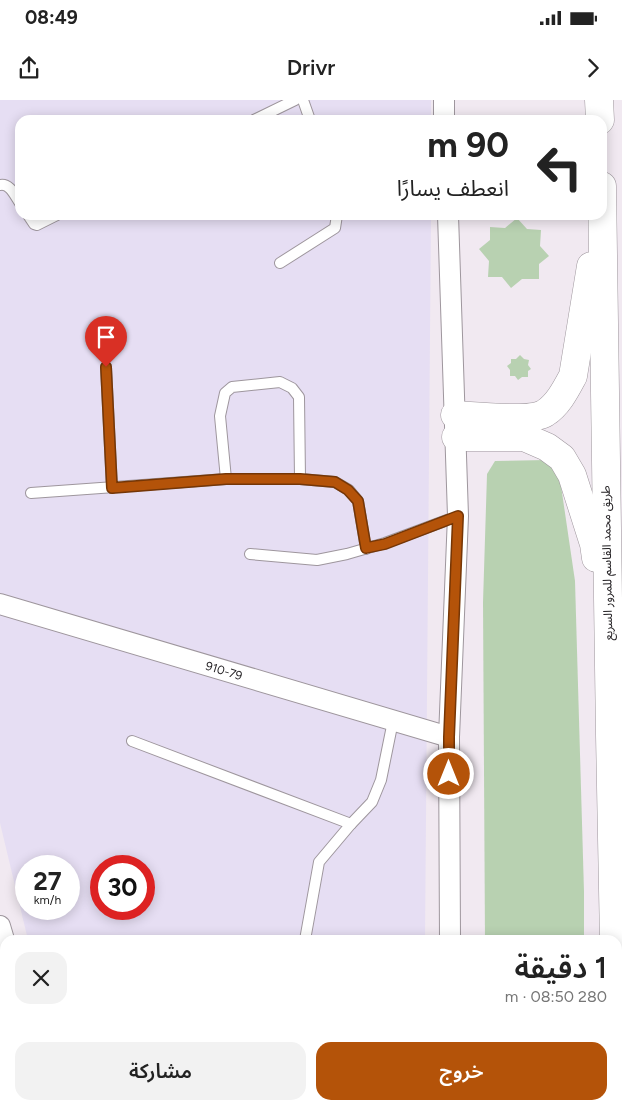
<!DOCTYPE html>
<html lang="ar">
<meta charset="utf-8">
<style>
:root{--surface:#fff;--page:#f2f2f2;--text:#222;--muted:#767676;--accent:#b45309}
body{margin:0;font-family:Figtree,"Noto Sans Arabic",sans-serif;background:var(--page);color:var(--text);direction:rtl;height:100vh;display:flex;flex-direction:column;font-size:19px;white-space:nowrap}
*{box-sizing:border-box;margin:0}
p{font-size:16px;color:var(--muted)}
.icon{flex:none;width:28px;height:28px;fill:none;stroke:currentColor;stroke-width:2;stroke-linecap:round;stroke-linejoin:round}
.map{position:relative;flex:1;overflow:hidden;direction:ltr}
.drawer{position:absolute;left:0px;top:835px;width:622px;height:175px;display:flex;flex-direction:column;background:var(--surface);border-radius:15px 15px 0 0;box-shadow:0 2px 12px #0003;direction:rtl}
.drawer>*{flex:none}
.top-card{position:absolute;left:15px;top:15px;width:592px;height:105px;border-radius:15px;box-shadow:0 2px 12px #0003;direction:rtl;background:#fff;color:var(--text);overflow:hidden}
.speed{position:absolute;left:15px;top:755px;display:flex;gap:10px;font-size:25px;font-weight:700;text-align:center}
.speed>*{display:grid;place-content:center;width:65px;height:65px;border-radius:50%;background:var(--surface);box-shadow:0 2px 12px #0003;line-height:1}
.speed small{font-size:12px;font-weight:400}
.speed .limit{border:8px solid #d22;background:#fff;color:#111}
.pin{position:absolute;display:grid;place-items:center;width:42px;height:42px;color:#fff;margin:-51px -21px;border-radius:50% 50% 50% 0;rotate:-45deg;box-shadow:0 0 5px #0007}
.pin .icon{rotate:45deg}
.me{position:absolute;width:55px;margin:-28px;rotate:0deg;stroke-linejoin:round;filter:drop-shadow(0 0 4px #0008)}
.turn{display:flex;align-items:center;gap:18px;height:105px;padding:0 15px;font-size:22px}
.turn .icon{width:65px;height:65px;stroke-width:2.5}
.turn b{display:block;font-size:35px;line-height:42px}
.round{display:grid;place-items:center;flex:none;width:52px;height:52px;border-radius:15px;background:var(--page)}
.headline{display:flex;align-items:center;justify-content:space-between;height:85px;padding:0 15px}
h1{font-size:30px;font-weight:600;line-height:38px}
.button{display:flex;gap:10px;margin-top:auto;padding:10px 15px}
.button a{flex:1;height:58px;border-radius:15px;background:var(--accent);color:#fff;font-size:20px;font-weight:600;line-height:58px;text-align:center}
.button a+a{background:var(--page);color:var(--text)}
.status{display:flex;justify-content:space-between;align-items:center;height:35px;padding:0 25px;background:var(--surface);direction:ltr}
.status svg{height:14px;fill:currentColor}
header{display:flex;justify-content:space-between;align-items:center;height:65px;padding:0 15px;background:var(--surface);font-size:22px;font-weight:600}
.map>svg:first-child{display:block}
.industrial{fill:#e6def3;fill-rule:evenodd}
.green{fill:#b8d1b1}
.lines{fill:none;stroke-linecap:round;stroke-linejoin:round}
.lane-casing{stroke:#9e969d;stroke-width:12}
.street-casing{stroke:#9e969d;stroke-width:22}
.highway-casing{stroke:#9e969d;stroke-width:29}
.lane{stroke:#fff;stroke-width:10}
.street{stroke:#fff;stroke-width:20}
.highway{stroke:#fff;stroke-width:28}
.route-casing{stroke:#753606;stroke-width:12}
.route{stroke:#b45309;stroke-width:9}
.labels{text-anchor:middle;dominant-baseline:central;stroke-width:4.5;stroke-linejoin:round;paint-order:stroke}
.street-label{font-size:12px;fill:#232023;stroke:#fff}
</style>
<div class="status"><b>08:49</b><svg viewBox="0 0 49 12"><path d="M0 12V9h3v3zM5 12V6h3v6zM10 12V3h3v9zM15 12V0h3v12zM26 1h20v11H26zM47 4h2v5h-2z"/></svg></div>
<header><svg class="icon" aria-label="forward" viewBox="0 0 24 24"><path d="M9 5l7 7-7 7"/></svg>Drivr<svg class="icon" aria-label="share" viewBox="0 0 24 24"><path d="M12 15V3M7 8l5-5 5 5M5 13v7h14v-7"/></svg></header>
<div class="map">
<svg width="622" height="1010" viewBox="0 0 622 1010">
<rect width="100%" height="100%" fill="#f1e9f1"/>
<g class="industrial">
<path d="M0,0H431V20H20V115H431L425,840H28L0,723ZM26,766H69V809H26ZM101,766H144V809H101Z"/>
<polygon points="69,1005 424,1005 424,1010 70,1010"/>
</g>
<g class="green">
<polygon points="517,118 527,129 541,130 540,146 549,156 539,164 539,179 522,179 511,188 502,177 488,177 489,161 479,149 490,140 490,127 505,128"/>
<polygon points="520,255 524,259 529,260 528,265 531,269 528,271 528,277 522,277 518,280 515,276 510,276 510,270 507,266 511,263 511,259 516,259"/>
<polygon points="547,360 560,379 575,481 584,792 584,840 485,840 483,502 487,374 495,361"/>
<rect x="484" y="1005" width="96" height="5"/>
</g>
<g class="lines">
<g class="lane-casing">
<g id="lane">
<polyline points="303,0 310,20"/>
<polyline points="254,20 295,0"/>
<path d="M0,85C10,83 15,96 20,103"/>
<polyline points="28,115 34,124 37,125 57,115"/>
<polyline points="280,163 335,128 337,115"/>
<polyline points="106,267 112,388"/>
<polyline points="226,379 220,316 225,293 232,287 280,282 292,288 299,297 300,379"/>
<polyline points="31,393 226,379 300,379 335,382 349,390 358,401 366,449"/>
<polyline points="250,454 317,460 347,454 385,443 458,416"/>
<polyline points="132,641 351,724"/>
<polyline points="305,840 319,762 351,724 372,702 381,680 393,621"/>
<polyline points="280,1010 281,1005"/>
</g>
</g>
<g class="street-casing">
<g id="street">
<polyline points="444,0 444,20"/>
<polyline points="448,115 458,416 449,637 450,840"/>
<polyline points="0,504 449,637"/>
<polyline points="0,826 5,843"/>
<polyline points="50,1005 52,1010"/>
<polyline points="451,1005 451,1010"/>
<polyline points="14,1010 16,1005"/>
</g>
</g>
<g class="highway-casing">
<g id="highway">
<polyline points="599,0 600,20"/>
<polyline points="602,86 610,635 614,840"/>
<path d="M455,315C473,316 532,322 545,313C558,305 566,289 573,276L591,166"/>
<polyline points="456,337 524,337 547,347 562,358 572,375 594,444 596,458"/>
<polyline points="606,1010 606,1005"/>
</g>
</g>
<use href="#lane" class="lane"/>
<use href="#street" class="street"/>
<use href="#highway" class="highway"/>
</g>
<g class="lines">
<g class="route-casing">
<polyline id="route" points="106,267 112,388 226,379 300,379 335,382 348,390 358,401 366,448 385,444 458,416 449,637 449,674"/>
</g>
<use href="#route" class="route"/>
</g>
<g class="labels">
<g class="street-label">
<text transform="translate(607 463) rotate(-91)">طريق محمد القاسم للمرور السريع</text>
<text transform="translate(224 571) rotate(17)">910-79</text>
</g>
</g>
</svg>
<div class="speed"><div>27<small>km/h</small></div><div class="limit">30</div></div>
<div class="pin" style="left:106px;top:267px;background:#d93025"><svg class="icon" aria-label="arrive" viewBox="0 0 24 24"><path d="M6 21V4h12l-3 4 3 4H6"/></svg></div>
<svg class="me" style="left:449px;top:674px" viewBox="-20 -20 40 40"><circle r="17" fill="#b45309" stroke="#fff" stroke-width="3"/><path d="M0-11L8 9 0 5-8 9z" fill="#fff"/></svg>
<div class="top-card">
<div class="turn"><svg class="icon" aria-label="left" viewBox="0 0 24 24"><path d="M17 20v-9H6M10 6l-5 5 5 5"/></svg><div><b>90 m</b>انعطف يسارًا</div></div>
</div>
<section class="drawer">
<div class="headline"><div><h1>1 دقيقة</h1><p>280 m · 08:50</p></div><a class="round"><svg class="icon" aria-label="close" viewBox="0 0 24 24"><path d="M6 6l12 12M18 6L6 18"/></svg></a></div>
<div class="button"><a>خروج</a><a>مشاركة</a></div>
</section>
</div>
